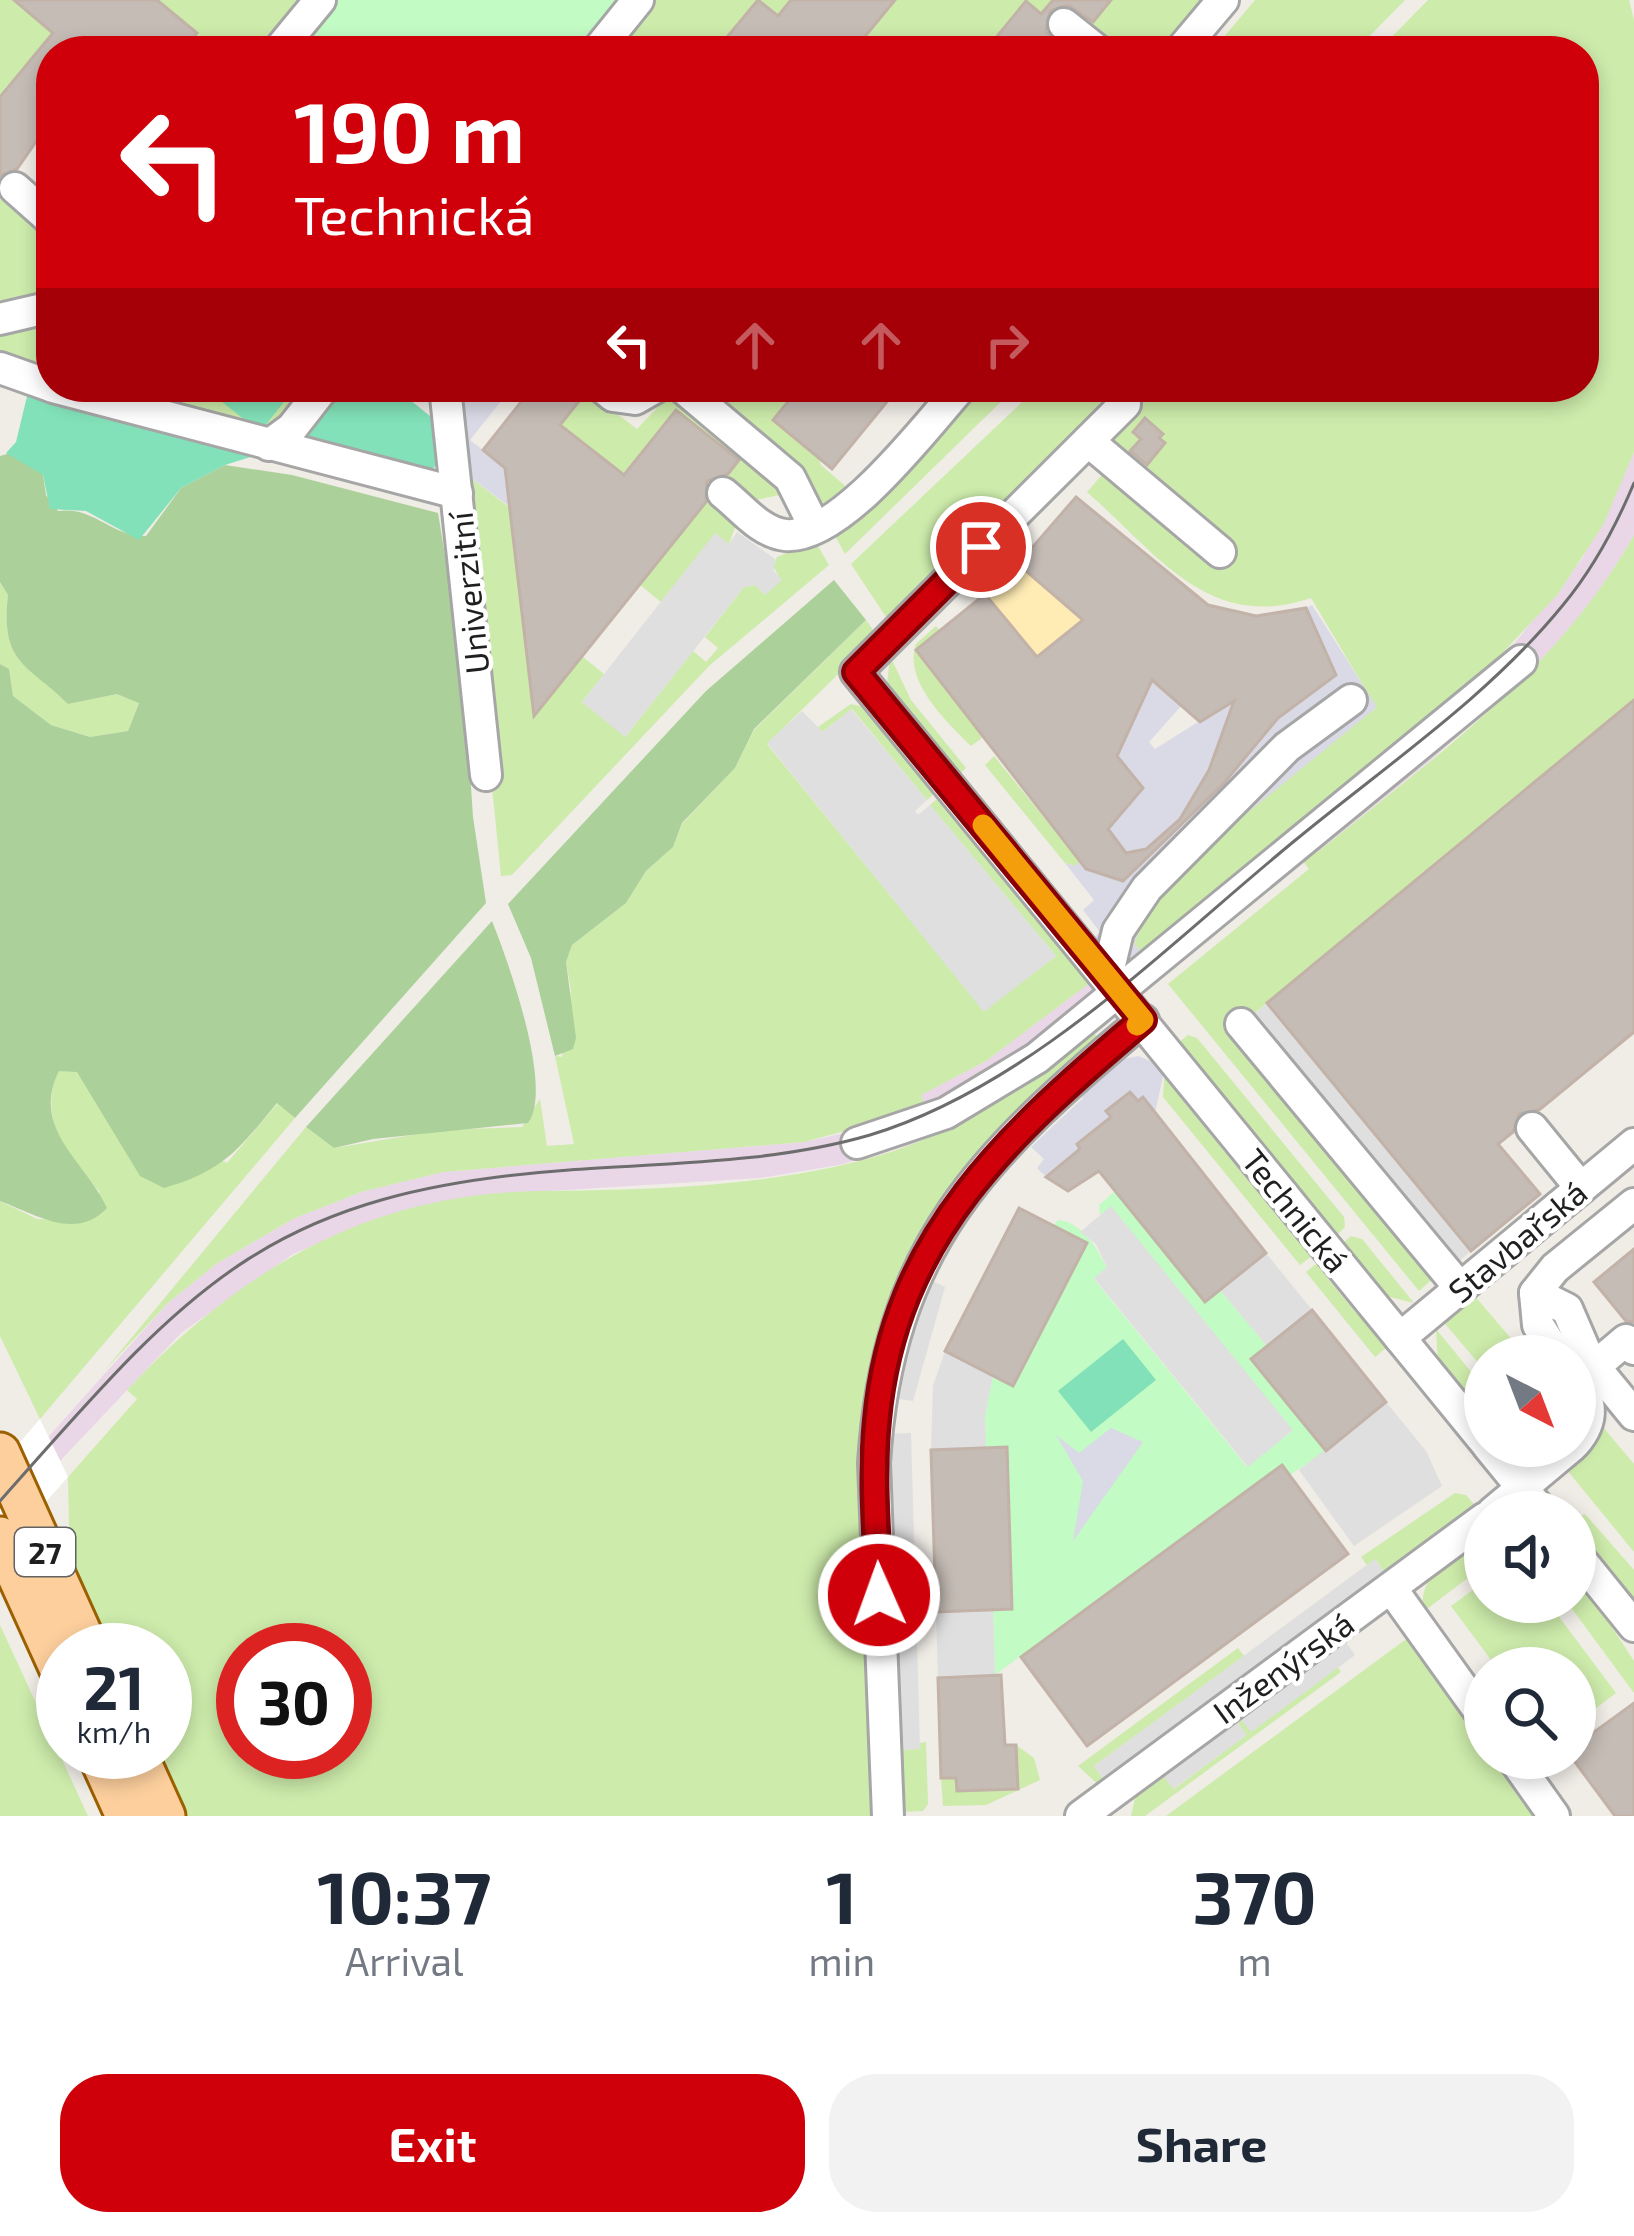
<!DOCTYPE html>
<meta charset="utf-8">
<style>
:root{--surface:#fff;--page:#f2f2f3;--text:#1f2937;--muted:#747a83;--accent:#cf000a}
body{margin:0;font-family:"Exo 2",sans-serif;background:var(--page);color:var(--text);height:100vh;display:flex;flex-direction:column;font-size:45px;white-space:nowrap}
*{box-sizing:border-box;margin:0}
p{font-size:39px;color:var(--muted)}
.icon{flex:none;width:66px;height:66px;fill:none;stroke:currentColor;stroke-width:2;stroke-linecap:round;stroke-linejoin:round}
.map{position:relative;height:1816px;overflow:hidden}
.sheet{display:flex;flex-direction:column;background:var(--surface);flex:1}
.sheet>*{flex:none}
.banner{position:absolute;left:36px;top:36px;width:1563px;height:366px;border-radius:48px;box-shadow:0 6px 18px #0003;background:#cf000a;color:#fff;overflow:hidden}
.needle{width:78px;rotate:138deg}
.controls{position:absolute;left:1464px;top:1335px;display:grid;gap:24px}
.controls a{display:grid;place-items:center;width:132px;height:132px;border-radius:50%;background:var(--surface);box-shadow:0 6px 18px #0003;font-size:60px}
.speed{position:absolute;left:36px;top:1623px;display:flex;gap:24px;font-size:60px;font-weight:700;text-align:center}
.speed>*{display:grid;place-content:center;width:156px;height:156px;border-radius:50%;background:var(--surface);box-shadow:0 6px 18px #0003;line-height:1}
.speed small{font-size:30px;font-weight:400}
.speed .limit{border:18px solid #d22;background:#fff;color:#111}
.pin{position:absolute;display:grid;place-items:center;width:102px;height:102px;color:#fff;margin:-51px;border:6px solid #fff;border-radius:50%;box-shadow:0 3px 12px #0007}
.me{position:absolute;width:132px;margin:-66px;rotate:358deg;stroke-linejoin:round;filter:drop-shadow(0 0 9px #0008)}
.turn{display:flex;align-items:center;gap:42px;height:252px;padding:0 60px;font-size:54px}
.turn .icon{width:156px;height:156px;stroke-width:2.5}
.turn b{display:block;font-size:84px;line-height:102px}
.lanes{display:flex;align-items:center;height:114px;padding:0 60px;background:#0003;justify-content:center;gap:60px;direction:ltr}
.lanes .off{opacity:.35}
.eta{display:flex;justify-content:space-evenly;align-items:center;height:204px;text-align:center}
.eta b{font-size:72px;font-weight:700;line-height:84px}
.cta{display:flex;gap:24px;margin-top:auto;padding:24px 60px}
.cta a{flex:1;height:138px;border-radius:48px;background:var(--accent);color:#fff;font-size:48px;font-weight:700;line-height:138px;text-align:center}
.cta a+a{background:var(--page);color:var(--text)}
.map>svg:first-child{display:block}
.industrial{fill:#e9d7e7}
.grass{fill:#cdebab;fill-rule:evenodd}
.forest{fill:#acd09a}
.sand{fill:#ffecb5}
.park{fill:#c2fbc4}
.pitch{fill:#82e1b8}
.parking{fill:#dfdfdf}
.plaza{fill:#dadae6}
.pier{fill:#fff}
.building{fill:#c5bcb5;stroke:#c2b2a8;stroke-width:3;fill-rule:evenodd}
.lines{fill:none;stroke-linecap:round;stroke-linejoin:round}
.minor-casing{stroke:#a6a6a6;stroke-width:36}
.major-casing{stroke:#9b6000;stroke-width:45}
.minor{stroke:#fff;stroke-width:30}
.major{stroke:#fdcf9d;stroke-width:39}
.tram{stroke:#6d6d6d;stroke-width:3}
.route-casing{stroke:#870006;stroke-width:30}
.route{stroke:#cf000a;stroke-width:21}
.slow{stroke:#f59e0b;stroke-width:21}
.labels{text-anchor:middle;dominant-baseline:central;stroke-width:9;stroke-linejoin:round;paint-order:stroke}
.shield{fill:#fff;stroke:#626262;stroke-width:3}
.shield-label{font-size:30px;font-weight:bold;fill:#1f1f1f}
.street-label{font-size:33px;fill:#1f1f1f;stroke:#fff}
</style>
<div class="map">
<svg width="1634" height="1816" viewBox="0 0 1634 1816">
<rect width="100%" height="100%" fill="#f0ece6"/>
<g class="industrial">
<polygon points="1634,452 1634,535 1601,591 1551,653 1431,760 1319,851 1299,857 1138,996 1119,973 1514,644 1582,559"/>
<polygon points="1092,981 1118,1012 1018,1090 913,1144 839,1165 760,1178 500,1194 370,1222 293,1254 181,1333 60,1461 0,1491 167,1304 216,1264 293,1219 361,1192 443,1172 804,1142 872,1127 926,1108 920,1095 986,1061"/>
</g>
<g class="grass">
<polygon points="0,0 14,0 57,36 0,97"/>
<polygon points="157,0 307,0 265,51 183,51 197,33"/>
<polygon points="652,0 791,0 781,19 758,1 731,51 610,51"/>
<polygon points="895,0 1053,0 1041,14 1025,1 985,51 853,51"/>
<polygon points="1111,0 1208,0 1167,51 1110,51 1064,17 1072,8 1092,23"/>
<polygon points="1255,0 1405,0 1355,51 1212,51"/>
<path d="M1428,0H1629L1634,20V452L1603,525L1558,594L1477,680L1143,953L1134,944C1160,861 1308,763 1376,707L1311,598C1208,633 1156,552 1087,492L1120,454L1114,443L1118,428L890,623L851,564L1038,387H1584V51H1378Z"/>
<polygon points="0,193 51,235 51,302 0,312"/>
<polygon points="51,319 51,376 0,358 0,326"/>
<polygon points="86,387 311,387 273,433"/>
<polygon points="696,387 800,387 821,465 851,491 827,506 816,503"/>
<polygon points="981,387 1016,387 845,554 834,534"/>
<polygon points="587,391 637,429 673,391 786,482 794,519 779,495 751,501 723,480 739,459 677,410 624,475 558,423"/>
<polygon points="460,470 509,507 534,714 583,657 604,674 582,702 626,736 693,651 706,662 718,648 705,637 744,587 781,580 773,566 777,557 815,541 829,565 709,666 512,875 501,876"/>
<polygon points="713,494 737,522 729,544 715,534 661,602 640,585"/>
<path d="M1634,535V700L1234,1030L1437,1275L1419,1291L1168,984L1309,869L1300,857L1319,851C1436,756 1559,669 1634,535Z"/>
<path d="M0,582L8,595C0,665 28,663 68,704L117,694L139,702L128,731L90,737L51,725L13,696L9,669L0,664Z"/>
<polygon points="866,620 877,636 767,744 984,1011 1056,956 930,805 943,794 1095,979 986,1061 921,1095 926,1109 804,1142 443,1172 361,1192 293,1219 216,1264 168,1303 105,1370 306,1127 334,1148 443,1130 522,1127 540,1099 547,1146 574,1144 555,1056 562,1057 571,990 566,962 572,945 626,903 646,871 673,847 682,824 735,768 754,730"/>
<path d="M936,626L940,631L916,651L986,735L971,746C947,722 903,681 916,644Z"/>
<polygon points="890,656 911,700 966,768 958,775 887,686"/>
<polygon points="851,704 868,708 939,790 927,800 852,709 822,732 818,727"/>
<polygon points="994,756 1080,862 1075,866 1065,863 985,765"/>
<path d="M1093,1032L1101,1041L884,1324L878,1816H182L152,1752H165V1650H107L70,1568L68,1477L137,1399L127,1390C241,1269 369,1193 540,1191C648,1190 768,1187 874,1157C956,1134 1027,1085 1093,1032ZM243,1650H345V1752H243Z"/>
<polygon points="1188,1035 1197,1038 1344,1217 1345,1227 1335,1237 1178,1043"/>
<polygon points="1165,1067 1186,1091 1180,1097 1299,1243 1306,1238 1317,1252 1300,1265 1163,1097"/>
<path d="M59,1070L77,1071L101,1105L227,1163L278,1103L295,1118L40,1419L0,1336V1201L37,1219L69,1220L100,1192C66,1160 37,1115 59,1070Z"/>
<polygon points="1351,1236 1362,1239 1414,1303 1382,1295 1341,1245"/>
<polygon points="1322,1259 1333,1272 1327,1278 1357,1314 1364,1309 1391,1344 1375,1357 1306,1272"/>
<polygon points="1473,1294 1526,1356 1485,1356 1485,1371 1442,1320"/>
<polygon points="1436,1329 1485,1389 1485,1422 1438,1364"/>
<polygon points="1602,1426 1634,1464 1634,1552 1567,1470"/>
<polygon points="1455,1493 1466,1495 1477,1508 1385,1573 1376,1560 1367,1565 1361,1557"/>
<polygon points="1585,1514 1634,1570 1634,1605 1575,1532 1575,1518"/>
<path d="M1485,1533V1565L1423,1612C1418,1571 1457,1554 1485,1533Z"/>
<polygon points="1575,1571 1634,1661 1634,1693 1567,1602 1575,1602"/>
<polygon points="1485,1581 1485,1602 1548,1602 1616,1693 1575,1724 1575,1668 1497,1668 1451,1606"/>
<polygon points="0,1625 88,1816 0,1816"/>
<polygon points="1409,1637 1485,1744 1485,1758 1495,1758 1536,1816 1166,1816"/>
<polygon points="1238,1648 1244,1656 1094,1766 1104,1780 1100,1786 1078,1766"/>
<polygon points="1338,1667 1341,1672 1145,1816 1131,1816 1136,1793 1162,1774 1174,1789 1246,1735 1237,1722 1242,1719 1252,1731"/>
<polygon points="926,1742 928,1804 923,1811 901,1812 898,1750 919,1749 920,1743"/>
<polygon points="1016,1745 1034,1758 1040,1780 986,1805 943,1806 941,1778 956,1778 957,1791 1017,1789"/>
</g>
<g class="forest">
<path d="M14,452L43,475L46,495L58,511C94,506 112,537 146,536L181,488L225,465L292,475L438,513L463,665L473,817L486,903L295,1118L277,1103C239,1149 224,1171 164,1188L140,1176L77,1072L59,1071C30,1129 85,1161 107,1208C76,1241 37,1215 0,1201V664L9,669L13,696L51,725L90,737L128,731L139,703L117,694L68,704C28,664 0,665 8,595L0,582V456Z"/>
<polygon points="834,580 866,620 754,729 735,768 682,823 673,847 646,871 626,903 572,945 566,962 576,1038 573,1049 555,1056 531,958 508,904 706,691"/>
<path d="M492,921C508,961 554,1088 528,1123L373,1139L334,1148L306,1127Z"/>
</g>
<polygon class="sand" points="1020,566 1098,633 1052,676 987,596"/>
<g class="park">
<polygon points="333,0 626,0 584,51 291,51"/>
<path d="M1115,1191L1205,1301L1220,1290L1267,1346L1252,1360L1326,1451L1290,1475L1281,1465L995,1675L993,1610L1012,1608L1006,1447L986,1448L985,1416L993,1376L1013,1386L1087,1243L1054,1225L1058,1220C1082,1222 1096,1247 1107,1267L1094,1279L1247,1467L1292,1431L1111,1207L1100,1215L1099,1205Z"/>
</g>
<g class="pitch">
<polygon points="203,387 296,387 260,432"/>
<polygon points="311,387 394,387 435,420 440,461 430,472 289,445 225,465 181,488 139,540 86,511 50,509 43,475 6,453 16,442 29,388 262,439"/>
<polygon points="1123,1339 1156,1380 1091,1432 1058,1391"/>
</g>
<g class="parking">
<polygon points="737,532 775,559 774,571 782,580 765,595 755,585 744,587 625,737 582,702 715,533 729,544"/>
<polygon points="851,709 927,800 915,811 918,815 930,805 1056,956 984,1012 767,743 802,711 823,732"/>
<polygon points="1267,1003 1471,1251 1439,1278 1234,1031"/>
<polygon points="1111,1206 1293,1430 1248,1467 1094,1278 1107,1267 1096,1244 1080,1232"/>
<polygon points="1266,1253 1312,1310 1267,1346 1220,1290"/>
<polygon points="926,1278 945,1287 913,1401 892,1398"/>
<polygon points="945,1351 993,1376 985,1416 986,1448 931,1450 933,1386"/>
<polygon points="1386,1402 1426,1451 1442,1486 1354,1546 1299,1470"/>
<polygon points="911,1433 920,1749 898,1750 889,1434"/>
<polygon points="1375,1559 1387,1576 1106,1783 1094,1766"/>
<polygon points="993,1610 995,1675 938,1678 936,1612"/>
<polygon points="1342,1637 1355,1655 1251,1732 1241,1720 1238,1723 1247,1735 1173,1789 1160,1771"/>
</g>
<g class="plaza">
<polygon points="452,398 502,400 470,440 548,501 532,523 460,470"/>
<polygon points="1312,605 1377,707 1196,855 1144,920 1134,944 1143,953 1120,972 1093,939 1100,932 1083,910 1094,900 1065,863 1075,866 1110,828 1108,805 1070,699 1131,662 1182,705 1149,742 1155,749 1306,654 1335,675 1306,608"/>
<polygon points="1138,1056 1165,1067 1155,1113 1143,1098 1138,1101 1129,1092 1107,1111 1111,1117 1077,1144 1080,1149 1046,1177 1037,1168 1044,1159 1031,1147 1083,1098 1078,1090 1118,1060"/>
<polygon points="1111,1428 1143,1442 1073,1541 1083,1481 1056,1435 1079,1453"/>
</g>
<polygon class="pier" points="40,1419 68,1477 0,1554 0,1465"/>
<g class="building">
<polygon points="14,0 157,0 197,33 183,51 51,51 51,120 17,169 0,176 0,97 53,33"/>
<polygon points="758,0 778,16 791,0 895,0 853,51 735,51 723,42"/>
<polygon points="1053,0 1111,0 1093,22 1068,5 1050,11 1046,32 1067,51 985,51 1026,1 1041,14"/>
<polygon points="512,387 583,387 584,395 560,425 624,475 676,410 739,460 728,474 707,481 706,502 534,716 505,468 483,450 525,397"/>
<polygon points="800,387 899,387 832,469 773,420"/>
<polygon points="1145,418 1163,434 1159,438 1165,443 1147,465 1130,451 1141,439 1133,432"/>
<path d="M1076,497L1208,605L1256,616L1306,608L1336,675L1278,718L1224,783L1123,881L1086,869L916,650L985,594L1037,657L1083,620L1018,564ZM1152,680L1200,722L1234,701L1209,770L1180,819L1146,849L1126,853L1108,829L1143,788L1117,756Z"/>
<polygon points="1634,700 1634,1032 1539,1110 1519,1114 1513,1132 1498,1144 1540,1194 1471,1251 1267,1003"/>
<polygon points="1130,1092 1138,1101 1143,1097 1266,1253 1205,1302 1099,1171 1068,1191 1046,1177 1080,1149 1077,1144 1111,1117 1106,1111"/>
<polygon points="1019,1208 1087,1243 1013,1386 945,1351"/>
<polygon points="1634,1249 1634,1322 1626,1321 1594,1282"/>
<polygon points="1312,1310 1386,1402 1326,1451 1251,1359"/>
<polygon points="1007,1447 1012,1609 936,1612 931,1450"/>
<polygon points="1282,1465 1348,1554 1087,1746 1021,1657"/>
<polygon points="1001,1675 1005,1745 1016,1745 1018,1789 957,1791 956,1778 941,1778 938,1678"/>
<polygon points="1634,1703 1634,1816 1615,1816 1575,1762 1575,1746"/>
</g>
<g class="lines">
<g class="minor-casing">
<g id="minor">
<polyline points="1064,24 1098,51"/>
<polyline points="278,51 320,0"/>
<polyline points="597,51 638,0"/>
<polyline points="1180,51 1223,0"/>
<polyline points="15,188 51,220"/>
<polyline points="0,319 51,307"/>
<polyline points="0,368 51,386"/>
<polyline points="53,387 457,493"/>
<polyline points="445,387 486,775"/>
<polyline points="602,387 613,396 635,399 656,387"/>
<polyline points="682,387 790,478 815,528"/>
<polyline points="1125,404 856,672 1485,1442"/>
<polyline points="1088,441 1220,552"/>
<polyline points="269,445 292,428 324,387"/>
<path d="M723,493C742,508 760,532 785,535C840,541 927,425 961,387"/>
<polyline points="1107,977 1118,931 1147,888 1287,747 1351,700"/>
<polyline points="1241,1024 1460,1288"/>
<polyline points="1532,1128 1581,1188"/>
<polyline points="857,1143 946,1113 1037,1058 1521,661"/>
<polyline points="1535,1293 1567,1309 1589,1360 1634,1415"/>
<polyline points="1400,1338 1634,1144"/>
<polyline points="1558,1356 1538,1325 1535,1293 1555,1268 1634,1204"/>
<polyline points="1594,1367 1626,1340 1634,1349"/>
<path d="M1575,1377C1592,1400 1595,1420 1575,1443"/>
<polyline points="1488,1446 1542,1512"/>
<polyline points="1493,1512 1572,1446"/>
<polyline points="1575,1553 1634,1626"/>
<polyline points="1391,1588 1485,1719"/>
<polyline points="1513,1758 1554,1816"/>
<path d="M888,1816L874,1463C888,1244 984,1154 1143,1020"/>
<polyline points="1081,1816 1485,1518"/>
</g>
</g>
<g class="major-casing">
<g id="major">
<polyline points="0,1453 89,1650"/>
<polyline points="0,1537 63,1676"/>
<polyline points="97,1752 126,1816"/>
<polyline points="136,1752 165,1816"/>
</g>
</g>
<use href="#minor" class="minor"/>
<use href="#major" class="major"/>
<path class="tram" d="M0,1501C191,1285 266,1192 569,1170C668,1163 774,1163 870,1135C1032,1086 1169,943 1298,838C1388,764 1489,696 1563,605C1593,569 1616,526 1634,483"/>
</g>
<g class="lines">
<g class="route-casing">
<path id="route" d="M879,1595C877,1537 871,1478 877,1420C894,1235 1010,1133 1143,1020L856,672L981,547"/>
</g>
<use href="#route" class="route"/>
<polyline class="slow" points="983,825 1143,1020 1137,1025"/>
</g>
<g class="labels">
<rect class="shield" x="15" y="1528" width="60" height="48" rx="9"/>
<g class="shield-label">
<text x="45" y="1552">27</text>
</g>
<g class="street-label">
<text transform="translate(468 593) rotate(-96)">Univerzitní</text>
<text transform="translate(1296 1210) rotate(51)">Technická</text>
<text transform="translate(1517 1241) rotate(-40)">Stavbařská</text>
<text transform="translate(1283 1667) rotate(-36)">Inženýrská</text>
</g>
</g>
</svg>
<div class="controls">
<a><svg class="needle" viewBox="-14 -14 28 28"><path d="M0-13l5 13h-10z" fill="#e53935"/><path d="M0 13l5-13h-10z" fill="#747a83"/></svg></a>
<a><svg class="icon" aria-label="sound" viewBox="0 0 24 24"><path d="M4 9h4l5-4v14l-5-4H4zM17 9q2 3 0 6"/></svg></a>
<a><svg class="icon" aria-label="search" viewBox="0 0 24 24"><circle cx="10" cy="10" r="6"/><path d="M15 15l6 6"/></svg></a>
</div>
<div class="speed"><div>21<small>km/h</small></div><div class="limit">30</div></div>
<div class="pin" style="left:981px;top:547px;background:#d93025"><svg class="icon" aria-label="arrive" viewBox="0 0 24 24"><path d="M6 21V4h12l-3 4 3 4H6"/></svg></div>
<svg class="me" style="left:879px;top:1595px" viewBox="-20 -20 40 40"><circle r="17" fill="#cf000a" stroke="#fff" stroke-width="3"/><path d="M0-11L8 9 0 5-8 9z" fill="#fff"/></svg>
<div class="banner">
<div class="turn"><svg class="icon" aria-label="left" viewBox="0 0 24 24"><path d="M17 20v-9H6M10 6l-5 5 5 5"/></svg><div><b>190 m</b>Technická</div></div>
<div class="lanes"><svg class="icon" aria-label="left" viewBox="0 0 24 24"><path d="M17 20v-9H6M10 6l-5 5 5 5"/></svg><svg class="icon off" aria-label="ahead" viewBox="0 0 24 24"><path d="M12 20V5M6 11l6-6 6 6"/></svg><svg class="icon off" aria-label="ahead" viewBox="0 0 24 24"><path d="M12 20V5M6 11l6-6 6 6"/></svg><svg class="icon off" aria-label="right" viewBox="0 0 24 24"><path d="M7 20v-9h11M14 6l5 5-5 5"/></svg></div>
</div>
</div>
<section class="sheet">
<div class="eta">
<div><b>10:37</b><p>Arrival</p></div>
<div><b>1</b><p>min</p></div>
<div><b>370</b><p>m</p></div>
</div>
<div class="cta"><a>Exit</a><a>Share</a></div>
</section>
